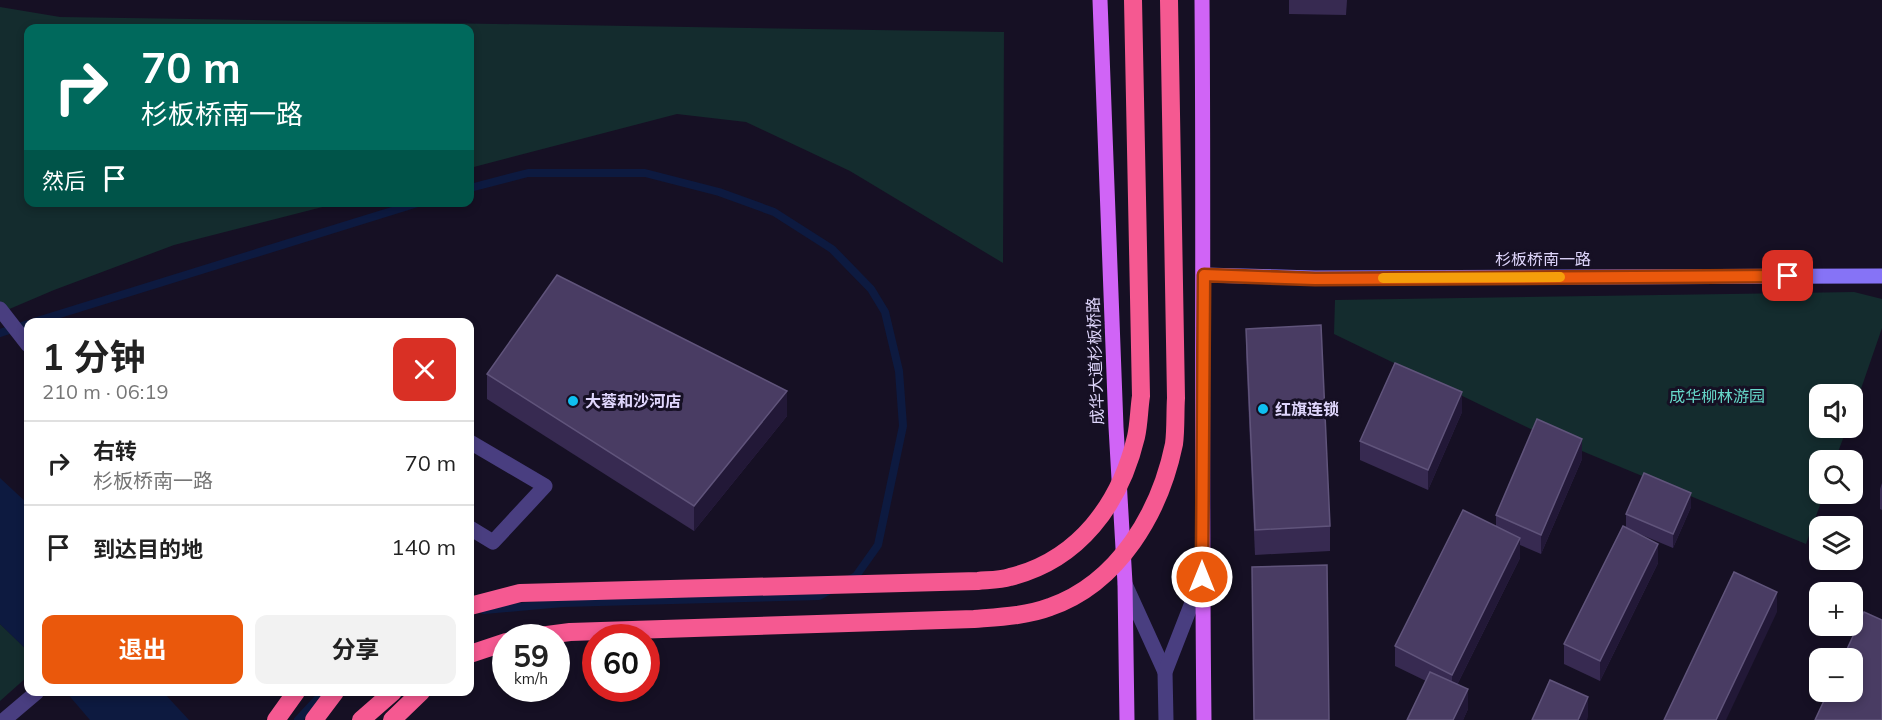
<!DOCTYPE html>
<html lang="zh">
<meta charset="utf-8">
<style>
:root{--surface:#fff;--page:#f2f2f2;--text:#222;--muted:#767676;--line:#e0e0e0;--accent:#ea580c}
body{margin:0;font-family:Mulish,"Noto Sans SC",sans-serif;background:var(--page);color:var(--text);height:100vh;display:flex;flex-direction:column;font-size:22px;white-space:nowrap}
*{box-sizing:border-box;margin:0}
p{font-size:20px;color:var(--muted)}
.icon{flex:none;width:33px;height:33px;fill:none;stroke:currentColor;stroke-width:2;stroke-linecap:round;stroke-linejoin:round}
.map{position:relative;flex:1;overflow:hidden}
.drawer{position:absolute;left:24px;top:318px;width:450px;height:378px;display:flex;flex-direction:column;background:var(--surface);border-radius:12px;box-shadow:0 3px 9px #0003}
.drawer>*{flex:none}
.guide{position:absolute;left:24px;top:24px;width:450px;height:183px;border-radius:12px;box-shadow:0 3px 9px #0003;background:#00695c;color:#fff;overflow:hidden}
.buttons{position:absolute;left:1809px;top:384px;display:grid;gap:12px}
.buttons a{display:grid;place-items:center;width:54px;height:54px;border-radius:12px;background:var(--surface);box-shadow:0 3px 9px #0003;font-size:30px}
.speed{position:absolute;left:492px;top:624px;display:flex;gap:12px;font-size:30px;font-weight:700;text-align:center}
.speed>*{display:grid;place-content:center;width:78px;height:78px;border-radius:50%;background:var(--surface);box-shadow:0 3px 9px #0003;line-height:1}
.speed small{font-size:15px;font-weight:400}
.speed .limit{border:9px solid #d22;background:#fff;color:#111}
.pin{position:absolute;display:grid;place-items:center;width:51px;height:51px;color:#fff;margin:-26px;border-radius:12px;box-shadow:0 3px 9px #0006}
.me{position:absolute;width:66px;margin:-33px;rotate:0deg;stroke-linejoin:round;filter:drop-shadow(0 0 4px #0008)}
.turn{display:flex;align-items:center;gap:21px;height:126px;padding:0 18px;font-size:27px}
.turn .icon{width:78px;height:78px;stroke-width:2.5}
.turn b{display:block;font-size:42px;line-height:51px}
.then{display:flex;align-items:center;height:57px;padding:0 18px;background:#0003;gap:12px;font-size:22px}
.round{display:grid;place-items:center;flex:none;width:63px;height:63px;border-radius:12px;background:var(--page)}
.overview{display:flex;align-items:center;justify-content:space-between;height:102px;padding:0 18px}
h1{font-size:36px;font-weight:700;line-height:45px}
.button{display:flex;gap:12px;margin-top:auto;padding:12px 18px}
.button a{flex:1;height:69px;border-radius:12px;background:var(--accent);color:#fff;font-size:24px;font-weight:700;line-height:69px;text-align:center}
.button a+a{background:var(--page);color:var(--text)}
ul{padding:0;list-style:none}
li{display:flex;align-items:center;gap:18px;height:84px;padding:0 18px;border-top:2px solid var(--line)}
li div{flex:1}
li b{display:block;font-size:22px}
li em{font-style:normal}
.map>svg:first-child{display:block}
.green{fill:#142c2e}
.water{fill:#0d1a40}
.lines{fill:none;stroke-linecap:round;stroke-linejoin:round}
.stream{stroke:#0d1a40;stroke-width:8}
.lane{stroke:#493e80;stroke-width:15}
.street{stroke:#493e80;stroke-width:15}
.secondary{stroke:#8673f6;stroke-width:15}
.primary{stroke:#d064f6;stroke-width:15}
.highway{stroke:#f55991;stroke-width:18}
.highway-bridge{stroke:#f55991;stroke-width:18}
.wall{fill:#372a51}
.shaded-wall{fill:#221837}
.building{fill:#493c63;stroke:#60547b;stroke-width:1.5}
.route-casing{stroke:#983908;stroke-width:15}
.route{stroke:#ea580c;stroke-width:10}
.slow{stroke:#f59e0b;stroke-width:10}
.poi-dot{fill:#0fbff0;stroke:#161024;stroke-width:2}
.labels{text-anchor:middle;dominant-baseline:central;stroke-width:6;stroke-linejoin:round;paint-order:stroke}
.street-label{font-size:16px;fill:#dfd6fc;stroke:#161024}
.park-label{font-size:16px;fill:#66d8c9;stroke:#161024}
.poi-label{font-size:16px;font-weight:bold;fill:#dfd6fc;stroke:#161024;text-anchor:start}
</style>
<div class="map">
<svg width="1882" height="720" viewBox="0 0 1882 720">
<rect width="100%" height="100%" fill="#161024"/>
<g class="green">
<polygon points="0,7 60,17 1004,32 1003,263 850,171 746,122 677,114 470,168 470,28 28,28 28,202 338,203 174,245 54,290 0,313"/>
<polygon points="1854,292 1882,299 1882,328 1853,412 1852,394 1820,394 1820,428 1847,428 1835,460 1820,460 1820,494 1824,494 1806,544 1541,434 1334,334 1335,300"/>
<polygon points="0,624 28,651 28,676 0,701"/>
</g>
<g class="water">
<polygon points="0,478 28,504 28,651 0,624"/>
<polygon points="66,692 163,692 189,720 90,720"/>
</g>
<g class="lines">
<g class="stream">
<polyline points="470,188 528,173 645,173 719,192 774,212 832,249 871,289 885,312 899,371 903,426 878,545 856,576 846,581"/>
<polyline points="34,322 421,202"/>
<polyline points="0,333 28,324"/>
<polyline points="484,610 563,603 819,596 832,589"/>
<polyline points="298,720 324,692"/>
</g>
<g class="lane">
<polyline points="1125,584 1165,672"/>
<polyline points="1166,720 1165,672 1202,577"/>
</g>
<g class="street">
<polyline points="0,309 28,345"/>
<polyline points="470,442 545,486 493,542 470,528"/>
<polyline points="4,720 37,692"/>
</g>
<polyline class="secondary" points="1204,275 1315,278 1882,276"/>
<g class="primary">
<polyline points="1100,0 1116,427 1125,583 1127,720"/>
<path d="M1202,0C1204,240 1201,480 1204,720"/>
</g>
<g class="highway">
<polyline points="470,654 506,642"/>
<polyline points="276,720 296,692"/>
<polyline points="314,720 335,692"/>
<polyline points="361,720 393,692"/>
<polyline points="392,720 421,692"/>
</g>
<g class="highway-bridge">
<path d="M470,606L520,593L978,581C988,580 1000,580 1010,577C1079,560 1120,504 1136,437C1139,424 1139,409 1141,396L1133,0"/>
<path d="M524,638L570,632L974,619C999,617 1026,616 1050,607C1119,583 1160,512 1174,444C1176,429 1175,413 1176,398L1169,0"/>
</g>
</g>
<g class="wall">
<polygon points="1289,0 1347,0 1346,15 1289,14"/>
<polygon points="1246,329 1330,526 1330,551 1255,555 1246,354"/>
<polygon points="487,374 787,416 694,531 487,399"/>
<polygon points="1462,412 1428,490 1360,460 1360,441"/>
<polygon points="1582,459 1541,554 1520,545 1520,558 1457,685 1468,709 1463,720 1407,720 1426,681 1395,666 1395,646 1496,527 1496,515"/>
<polygon points="1882,483 1882,510 1880,509 1880,489"/>
<polygon points="1691,507 1673,548 1630,530 1658,563 1600,681 1564,664 1564,644 1626,527 1626,514"/>
</g>
<g class="shaded-wall">
<polygon points="787,391 787,416 694,531 694,506"/>
<polygon points="1462,392 1462,412 1428,490 1428,470"/>
<polygon points="1582,439 1582,459 1541,554 1541,535"/>
<polygon points="1691,493 1691,507 1673,548 1673,534"/>
<polygon points="1520,538 1520,558 1452,695 1452,675"/>
<polygon points="1658,544 1658,563 1600,681 1600,661"/>
<polygon points="1777,592 1777,612 1726,720 1716,720"/>
<polygon points="1468,689 1468,709 1463,720 1453,720"/>
<polygon points="1588,697 1588,717 1587,720 1578,720"/>
</g>
<g class="building">
<polygon points="557,275 787,391 694,506 487,374"/>
<polygon points="1321,325 1330,526 1255,530 1246,329"/>
<polygon points="1395,363 1462,392 1428,470 1360,441"/>
<polygon points="1537,419 1582,439 1541,535 1496,515"/>
<polygon points="1644,473 1691,493 1673,534 1626,514"/>
<polygon points="1463,510 1520,538 1452,675 1395,646"/>
<polygon points="1623,526 1658,544 1600,661 1564,644"/>
<polygon points="1327,565 1329,720 1254,720 1252,567"/>
<polygon points="1734,572 1777,592 1716,720 1664,720"/>
<polygon points="1864,612 1882,620 1882,720 1815,720 1828,692 1852,692 1852,658 1843,658"/>
<polygon points="1430,672 1468,689 1453,720 1407,720"/>
<polygon points="1550,680 1588,697 1578,720 1532,720"/>
</g>
<g class="lines">
<g class="route-casing">
<polyline id="route" points="1202,577 1204,275 1315,279 1788,276"/>
</g>
<use href="#route" class="route"/>
<polyline class="slow" points="1383,278 1560,277"/>
</g>
<g class="poi-dot">
<circle cx="573" cy="401" r="6"/>
<circle cx="1263" cy="409" r="6"/>
</g>
<g class="labels">
<g class="street-label">
<text x="1543" y="259">杉板桥南一路</text>
<text transform="translate(1095 361) rotate(-92)">成华大道杉板桥路</text>
</g>
<g class="park-label">
<text x="1717" y="396">成华柳林游园</text>
</g>
<g class="poi-label">
<text x="585" y="401">大蓉和沙河店</text>
<text x="1275" y="409">红旗连锁</text>
</g>
</g>
</svg>
<div class="buttons">
<a><svg class="icon" aria-label="sound" viewBox="0 0 24 24"><path d="M4 9h4l5-4v14l-5-4H4zM17 9q2 3 0 6"/></svg></a>
<a><svg class="icon" aria-label="search" viewBox="0 0 24 24"><circle cx="10" cy="10" r="6"/><path d="M15 15l6 6"/></svg></a>
<a><svg class="icon" aria-label="layers" viewBox="0 0 24 24"><path d="M12 4l9 5-9 5-9-5zM3 14l9 5 9-5"/></svg></a>
<a>+</a>
<a>−</a>
</div>
<div class="speed"><div>59<small>km/h</small></div><div class="limit">60</div></div>
<div class="pin" style="left:1788px;top:276px;background:#d93025"><svg class="icon" aria-label="arrive" viewBox="0 0 24 24"><path d="M6 21V4h12l-3 4 3 4H6"/></svg></div>
<svg class="me" style="left:1202px;top:577px" viewBox="-20 -20 40 40"><circle r="17" fill="#ea580c" stroke="#fff" stroke-width="3"/><path d="M0-11L8 9 0 5-8 9z" fill="#fff"/></svg>
<div class="guide">
<div class="turn"><svg class="icon" aria-label="right" viewBox="0 0 24 24"><path d="M7 20v-9h11M14 6l5 5-5 5"/></svg><div><b>70 m</b>杉板桥南一路</div></div>
<div class="then">然后<svg class="icon" aria-label="arrive" viewBox="0 0 24 24"><path d="M6 21V4h12l-3 4 3 4H6"/></svg></div>
</div>
<section class="drawer">
<div class="overview"><div><h1>1 分钟</h1><p>210 m · 06:19</p></div><a class="round" style="background:#d93025;color:#fff"><svg class="icon" aria-label="close" viewBox="0 0 24 24"><path d="M6 6l12 12M18 6L6 18"/></svg></a></div>
<ul>
<li><svg class="icon" aria-label="right" viewBox="0 0 24 24"><path d="M7 20v-9h11M14 6l5 5-5 5"/></svg><div><b>右转</b><p>杉板桥南一路</p></div><em>70 m</em></li>
<li><svg class="icon" aria-label="arrive" viewBox="0 0 24 24"><path d="M6 21V4h12l-3 4 3 4H6"/></svg><div><b>到达目的地</b></div><em>140 m</em></li>
</ul>
<div class="button"><a>退出</a><a>分享</a></div>
</section>
</div>
